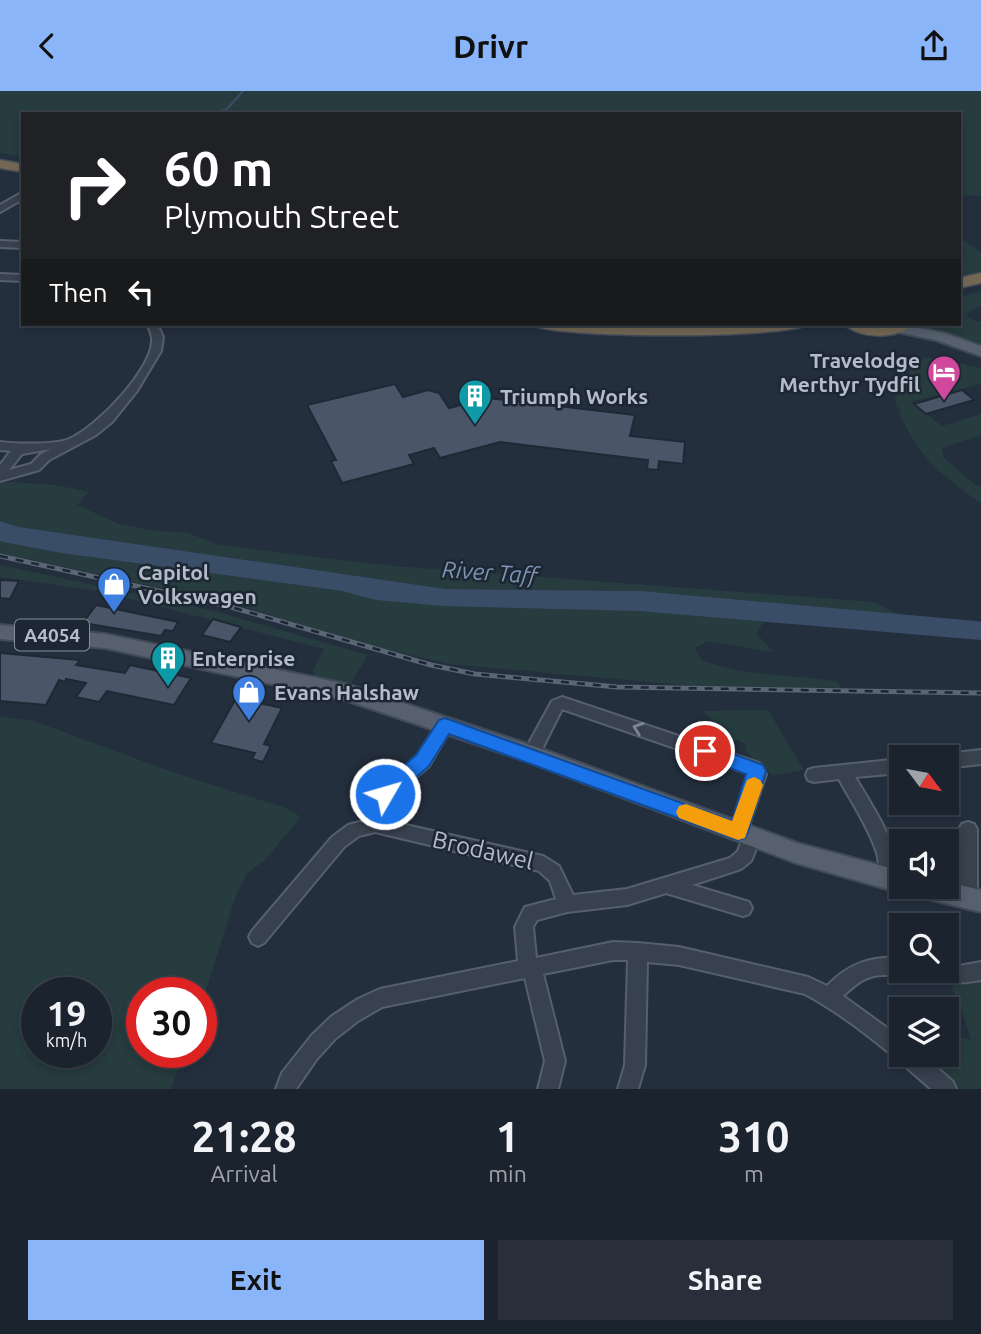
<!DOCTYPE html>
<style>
:root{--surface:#1b232e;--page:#282f3a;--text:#f1f3f6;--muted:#a0a4aa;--line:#39404a;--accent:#8ab5f9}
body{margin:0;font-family:Ubuntu,sans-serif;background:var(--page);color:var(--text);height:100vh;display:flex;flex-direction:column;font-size:26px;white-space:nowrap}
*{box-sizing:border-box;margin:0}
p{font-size:23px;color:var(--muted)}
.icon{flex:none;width:38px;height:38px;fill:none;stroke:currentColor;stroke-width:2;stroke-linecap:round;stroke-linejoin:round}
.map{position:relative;height:998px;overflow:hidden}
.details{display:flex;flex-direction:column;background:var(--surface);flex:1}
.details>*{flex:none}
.banner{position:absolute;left:21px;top:21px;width:940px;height:214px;border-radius:0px;box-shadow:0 4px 10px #0003,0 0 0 2px var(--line);background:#202124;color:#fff;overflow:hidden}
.needle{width:46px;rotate:122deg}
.fabs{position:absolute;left:889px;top:654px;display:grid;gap:14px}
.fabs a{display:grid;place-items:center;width:70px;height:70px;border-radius:0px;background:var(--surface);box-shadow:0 4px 10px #0003,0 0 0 2px var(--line);font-size:35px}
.speed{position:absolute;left:21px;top:886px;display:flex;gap:14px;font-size:35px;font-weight:700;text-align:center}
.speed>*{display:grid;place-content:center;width:91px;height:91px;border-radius:50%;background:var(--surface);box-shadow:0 4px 10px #0003,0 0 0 2px var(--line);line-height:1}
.speed small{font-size:18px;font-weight:400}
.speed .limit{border:10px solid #d22;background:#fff;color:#111}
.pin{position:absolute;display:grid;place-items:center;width:60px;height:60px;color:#fff;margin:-30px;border:4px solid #fff;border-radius:50%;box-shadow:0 2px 7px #0007}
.me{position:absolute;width:77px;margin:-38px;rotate:52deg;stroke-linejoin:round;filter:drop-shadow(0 0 5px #0008)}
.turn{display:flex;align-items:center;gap:24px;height:147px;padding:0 28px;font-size:32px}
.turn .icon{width:91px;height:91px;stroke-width:2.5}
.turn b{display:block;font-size:49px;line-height:60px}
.then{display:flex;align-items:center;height:66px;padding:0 28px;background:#0003;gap:14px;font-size:26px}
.eta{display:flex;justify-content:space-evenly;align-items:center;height:119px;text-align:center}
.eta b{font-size:42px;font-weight:700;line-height:49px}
.cta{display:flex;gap:14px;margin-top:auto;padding:14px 28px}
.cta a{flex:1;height:80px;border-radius:0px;background:var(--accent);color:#111;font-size:28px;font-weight:700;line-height:80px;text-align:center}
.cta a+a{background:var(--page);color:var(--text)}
header{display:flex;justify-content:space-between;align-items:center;height:91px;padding:0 28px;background:var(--accent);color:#111;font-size:32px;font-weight:700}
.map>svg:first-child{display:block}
.green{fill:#263c3f;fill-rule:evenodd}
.water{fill:#394d67}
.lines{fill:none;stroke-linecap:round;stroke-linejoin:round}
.stream{stroke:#394d67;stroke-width:2}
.building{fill:#4a5667;stroke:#1f2835;stroke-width:2}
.minor-casing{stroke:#565f6c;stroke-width:4}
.major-casing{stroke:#414a57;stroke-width:4}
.highway-casing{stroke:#434c59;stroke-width:3}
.minor{fill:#38414e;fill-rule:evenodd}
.major{fill:#56606e;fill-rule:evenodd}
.highway{fill:#746855;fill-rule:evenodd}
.rail-casing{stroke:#5a6575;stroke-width:5}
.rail{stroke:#1d2633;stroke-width:2.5;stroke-dasharray:8;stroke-linecap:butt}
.oneway{stroke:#7c8592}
.route{fill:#1a73e8;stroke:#114b97;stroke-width:2}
.slow{fill:#f59e0b}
.labels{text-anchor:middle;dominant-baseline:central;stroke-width:5;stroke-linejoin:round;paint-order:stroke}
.shield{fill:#1d2633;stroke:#878f9c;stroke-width:2}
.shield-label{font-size:19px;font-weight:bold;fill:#b4bcc9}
.poi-label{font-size:21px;font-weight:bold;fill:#b4bcc9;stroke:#1d2633;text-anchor:start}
.water-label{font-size:23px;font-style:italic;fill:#7c93b1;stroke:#1d2633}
.near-street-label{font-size:24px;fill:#b4bcc9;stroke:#1d2633}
</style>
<header><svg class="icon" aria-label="back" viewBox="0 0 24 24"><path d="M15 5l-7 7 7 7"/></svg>Drivr<svg class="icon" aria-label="share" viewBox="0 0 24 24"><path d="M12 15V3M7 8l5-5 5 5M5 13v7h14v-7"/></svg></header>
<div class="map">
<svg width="981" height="998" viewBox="0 0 981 998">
<rect width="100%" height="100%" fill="#242f3e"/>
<g class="green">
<polygon points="0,0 981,0 981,105 959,104 959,23 23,23 23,66 0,62"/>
<polygon points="959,146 981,162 981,183 959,188"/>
<polygon points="981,200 981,214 966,223 970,228 981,231 981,257 925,233 959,233 959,206"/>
<path d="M927,266L981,277V293L910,311L942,335L981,323V344L942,357L944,367L975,394L981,395V412C939,383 920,367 898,320L902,319L896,315L895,307C912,293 902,275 927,266Z"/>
<polygon points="12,391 56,394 89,401 77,414 119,433 149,439 188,442 217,453 282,462 394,475 874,511 901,524 641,500 446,498 19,436 0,430 0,392"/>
<path d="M0,450L61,462L342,500C411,518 484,515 556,516C625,518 695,524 765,529L756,542L773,561L708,550L695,557L702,570L740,580L836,590L842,597L693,595L449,573L372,555L234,513L0,462Z"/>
<polygon points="0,474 211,519 368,564 350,593 314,585 313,579 324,558 99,500 0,486"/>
<polygon points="768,619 804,679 773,685 745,660 747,653 736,649 735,651 702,620"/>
<path d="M0,626L34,630L175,682L286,717L301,726L265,769L247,782L235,807L201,915V901H142V961H184L171,998H0ZM37,901H96V961H37Z"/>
<polygon points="981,888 981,998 959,998 919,964 947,964 947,942 971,949 961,917 951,895"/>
</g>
<polygon class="water" points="0,430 19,436 446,498 641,500 976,530 981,531 981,549 639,520 443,515 376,509 342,500 61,462 3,451 0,450"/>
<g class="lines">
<polyline class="stream" points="209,23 227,18 243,0"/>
</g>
<g class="building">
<polygon points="395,293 403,306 428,299 439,302 449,317 488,307 635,324 630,345 685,351 683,373 659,370 658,379 647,378 648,369 500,351 440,367 434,357 409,364 414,373 342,392 331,370 336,369 307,314"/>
<polygon points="962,299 974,309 926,323 914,313"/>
<polygon points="0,489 19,490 10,508 0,507"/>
<polygon points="96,514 178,531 173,540 165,539 161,545 83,532"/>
<polygon points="213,528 241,536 230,551 202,544"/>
<polygon points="0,562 80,569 76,574 125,582 130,574 191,587 174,614 107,600 99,611 76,606 86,592 66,588 65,591 59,589 46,614 0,610"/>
<polygon points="236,607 282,617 264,653 271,655 263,671 252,668 255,662 211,652"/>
</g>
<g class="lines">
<g class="minor-casing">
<g id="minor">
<polygon points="23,101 23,108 0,121 0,114"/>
<polygon points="0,150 23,151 23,157 0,156"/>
<polygon points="0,183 23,184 23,190 0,189"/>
<path d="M147,233H157L163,246L161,260L137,300L112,331L96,344L49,369L39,379L0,390V374L11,360L0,359V351C16,353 55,354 69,348C96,337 154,277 152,248C152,243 149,237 147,233ZM51,358L41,363L31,373L9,379L22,363Z"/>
<path d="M562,606L759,672L766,683L747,740L752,739L758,741L761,746L751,770L741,778L692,794L749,811L752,817L749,823L743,825L666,802L627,814L567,821L537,829L533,836L536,867L613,851L638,852L679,856L808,886L827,895C848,873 870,865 901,867V880H909L908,882C900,885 893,884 884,884C866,884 856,893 843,905L901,947V964H923L953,991L956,998H931C893,964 851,928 805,903L679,874L647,871L645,974L638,998H618L625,974L628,869H613L543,883L565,970L558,998H538L545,970L525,887L382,916L358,930L335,948L316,969L296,998H276L282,982L312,944L332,925L358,908L380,898L518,870L515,836L525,816L556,808L550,790L539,780L375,741L359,745L344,756L264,852L258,855L252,852L249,846L252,840L332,746L348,734L375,727L543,765L559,775L573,804L627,798L730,767L738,760L743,746L738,748L732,746L729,741L749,684L747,682L562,618L537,668L531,670L525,668L523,663L552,610Z"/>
<polygon points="445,628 451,630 453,634 429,675 391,708 385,710 379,708 377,703 379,698 417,665 439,630"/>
<polygon points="981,659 981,673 947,677 947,667 941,667 947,663"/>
<path d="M901,668V682L855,686C869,710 908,766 895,794L889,796L883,794C878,784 880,772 877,762C868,735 852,712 839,688L814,691L808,689L806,684L808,679L814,677Z"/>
<polygon points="968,731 974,733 977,738 977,808 974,814 968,816 962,814 959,808 959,738 962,733"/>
<path d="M981,871V889C961,893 942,894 923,886L921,880H947V873L959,875Z"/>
</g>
</g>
<g class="major-casing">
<g id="major">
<polygon points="898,233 944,242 981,255 981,265 936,249 892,240 890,237 892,234"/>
<polygon points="0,534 105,543 346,593 539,657 797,752 901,780 901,796 911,796 901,802 796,772 523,669 345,609 105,557 0,548"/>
<polygon points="947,791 981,799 981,821 924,807 915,804 912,796 947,796"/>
</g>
</g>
<g class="highway-casing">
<g id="highway">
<polygon points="0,69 23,73 23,81 0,77"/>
<polygon points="981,182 981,192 959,197 959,187"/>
<path d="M531,233H808C793,248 546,248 531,233Z"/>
<path d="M844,233H913C898,249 859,248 844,233Z"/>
</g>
</g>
<use href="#minor" class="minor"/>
<use href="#major" class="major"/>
<use href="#highway" class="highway"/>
<g class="rail-casing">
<polyline id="rail" points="0,465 231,516 431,574 475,583 617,596 981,602"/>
</g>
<use href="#rail" class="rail"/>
</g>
<defs><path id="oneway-chevron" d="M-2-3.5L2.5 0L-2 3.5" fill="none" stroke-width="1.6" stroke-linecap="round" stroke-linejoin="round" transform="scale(1.75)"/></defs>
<use class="oneway" href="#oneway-chevron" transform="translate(638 637) rotate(-161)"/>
<polygon class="route" points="445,627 732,730 746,683 699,665 696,660 699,655 705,653 712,655 763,674 766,680 748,741 745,747 738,749 449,643 429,675 391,708 385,711 378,708 375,703 378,697 416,664 439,629"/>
<polygon class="slow" points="754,686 760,689 763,694 745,747 738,749 679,727 676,721 679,715 686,713 732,730 747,689"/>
<defs>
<g id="hotel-pin" transform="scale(1.75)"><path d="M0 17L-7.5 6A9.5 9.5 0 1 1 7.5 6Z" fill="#d1479c" stroke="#1d2633"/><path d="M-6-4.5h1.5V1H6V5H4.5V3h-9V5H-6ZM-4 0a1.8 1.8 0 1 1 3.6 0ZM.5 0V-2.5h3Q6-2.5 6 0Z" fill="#fff"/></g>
<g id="building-pin" transform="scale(1.75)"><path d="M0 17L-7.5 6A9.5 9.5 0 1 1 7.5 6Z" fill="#0f9aa8" stroke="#1d2633"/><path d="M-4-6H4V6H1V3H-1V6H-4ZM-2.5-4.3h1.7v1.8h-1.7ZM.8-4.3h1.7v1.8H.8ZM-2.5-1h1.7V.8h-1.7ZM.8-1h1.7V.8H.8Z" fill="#fff"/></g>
<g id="shop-pin" transform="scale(1.75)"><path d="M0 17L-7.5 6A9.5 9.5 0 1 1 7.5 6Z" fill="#3f7fe0" stroke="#1d2633"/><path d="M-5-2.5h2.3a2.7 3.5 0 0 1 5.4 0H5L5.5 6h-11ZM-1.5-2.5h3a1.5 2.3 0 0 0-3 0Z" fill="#fff"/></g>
</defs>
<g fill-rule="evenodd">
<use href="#hotel-pin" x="944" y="281"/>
<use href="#building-pin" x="475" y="305"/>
<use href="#shop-pin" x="114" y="493"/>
<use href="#building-pin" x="168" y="567"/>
<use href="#shop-pin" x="249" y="601"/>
</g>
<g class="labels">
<rect class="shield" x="15" y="528.5" width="74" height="31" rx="5"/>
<g class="shield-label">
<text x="52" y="544">A4054</text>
</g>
<g class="poi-label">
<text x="920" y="269" text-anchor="end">Travelodge<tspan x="920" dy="24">Merthyr Tydfil</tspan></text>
<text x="500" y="305">Triumph Works</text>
<text x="138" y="481">Capitol<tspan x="138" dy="24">Volkswagen</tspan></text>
<text x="192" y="567">Enterprise</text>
<text x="274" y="601">Evans Halshaw</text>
</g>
<g class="water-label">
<text transform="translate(490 481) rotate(4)">River Taff</text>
</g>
<g class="near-street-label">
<text transform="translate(483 759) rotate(13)">Brodawel</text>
</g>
</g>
</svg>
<div class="fabs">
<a><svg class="needle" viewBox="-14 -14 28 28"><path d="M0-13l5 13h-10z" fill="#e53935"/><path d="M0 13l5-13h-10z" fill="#a0a4aa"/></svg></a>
<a><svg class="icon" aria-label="sound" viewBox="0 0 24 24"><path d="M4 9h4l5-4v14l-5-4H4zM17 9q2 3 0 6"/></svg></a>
<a><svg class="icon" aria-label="search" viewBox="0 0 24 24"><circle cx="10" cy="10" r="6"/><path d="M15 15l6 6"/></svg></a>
<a><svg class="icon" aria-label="layers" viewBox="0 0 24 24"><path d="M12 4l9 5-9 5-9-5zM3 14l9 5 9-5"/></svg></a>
</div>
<div class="speed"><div>19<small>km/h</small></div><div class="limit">30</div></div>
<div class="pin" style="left:705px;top:660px;background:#d93025"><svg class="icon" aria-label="arrive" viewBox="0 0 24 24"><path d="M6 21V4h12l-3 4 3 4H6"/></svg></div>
<svg class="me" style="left:385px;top:703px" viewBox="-20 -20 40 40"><circle r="17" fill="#1a73e8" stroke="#fff" stroke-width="3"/><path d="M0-11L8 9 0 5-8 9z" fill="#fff"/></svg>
<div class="banner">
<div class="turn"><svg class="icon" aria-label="right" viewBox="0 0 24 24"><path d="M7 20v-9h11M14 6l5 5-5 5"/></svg><div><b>60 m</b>Plymouth Street</div></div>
<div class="then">Then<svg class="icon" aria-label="left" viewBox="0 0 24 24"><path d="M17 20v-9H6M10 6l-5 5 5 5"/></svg></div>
</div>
</div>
<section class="details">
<div class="eta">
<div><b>21:28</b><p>Arrival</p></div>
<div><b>1</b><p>min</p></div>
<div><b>310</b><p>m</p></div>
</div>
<div class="cta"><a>Exit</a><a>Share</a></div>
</section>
